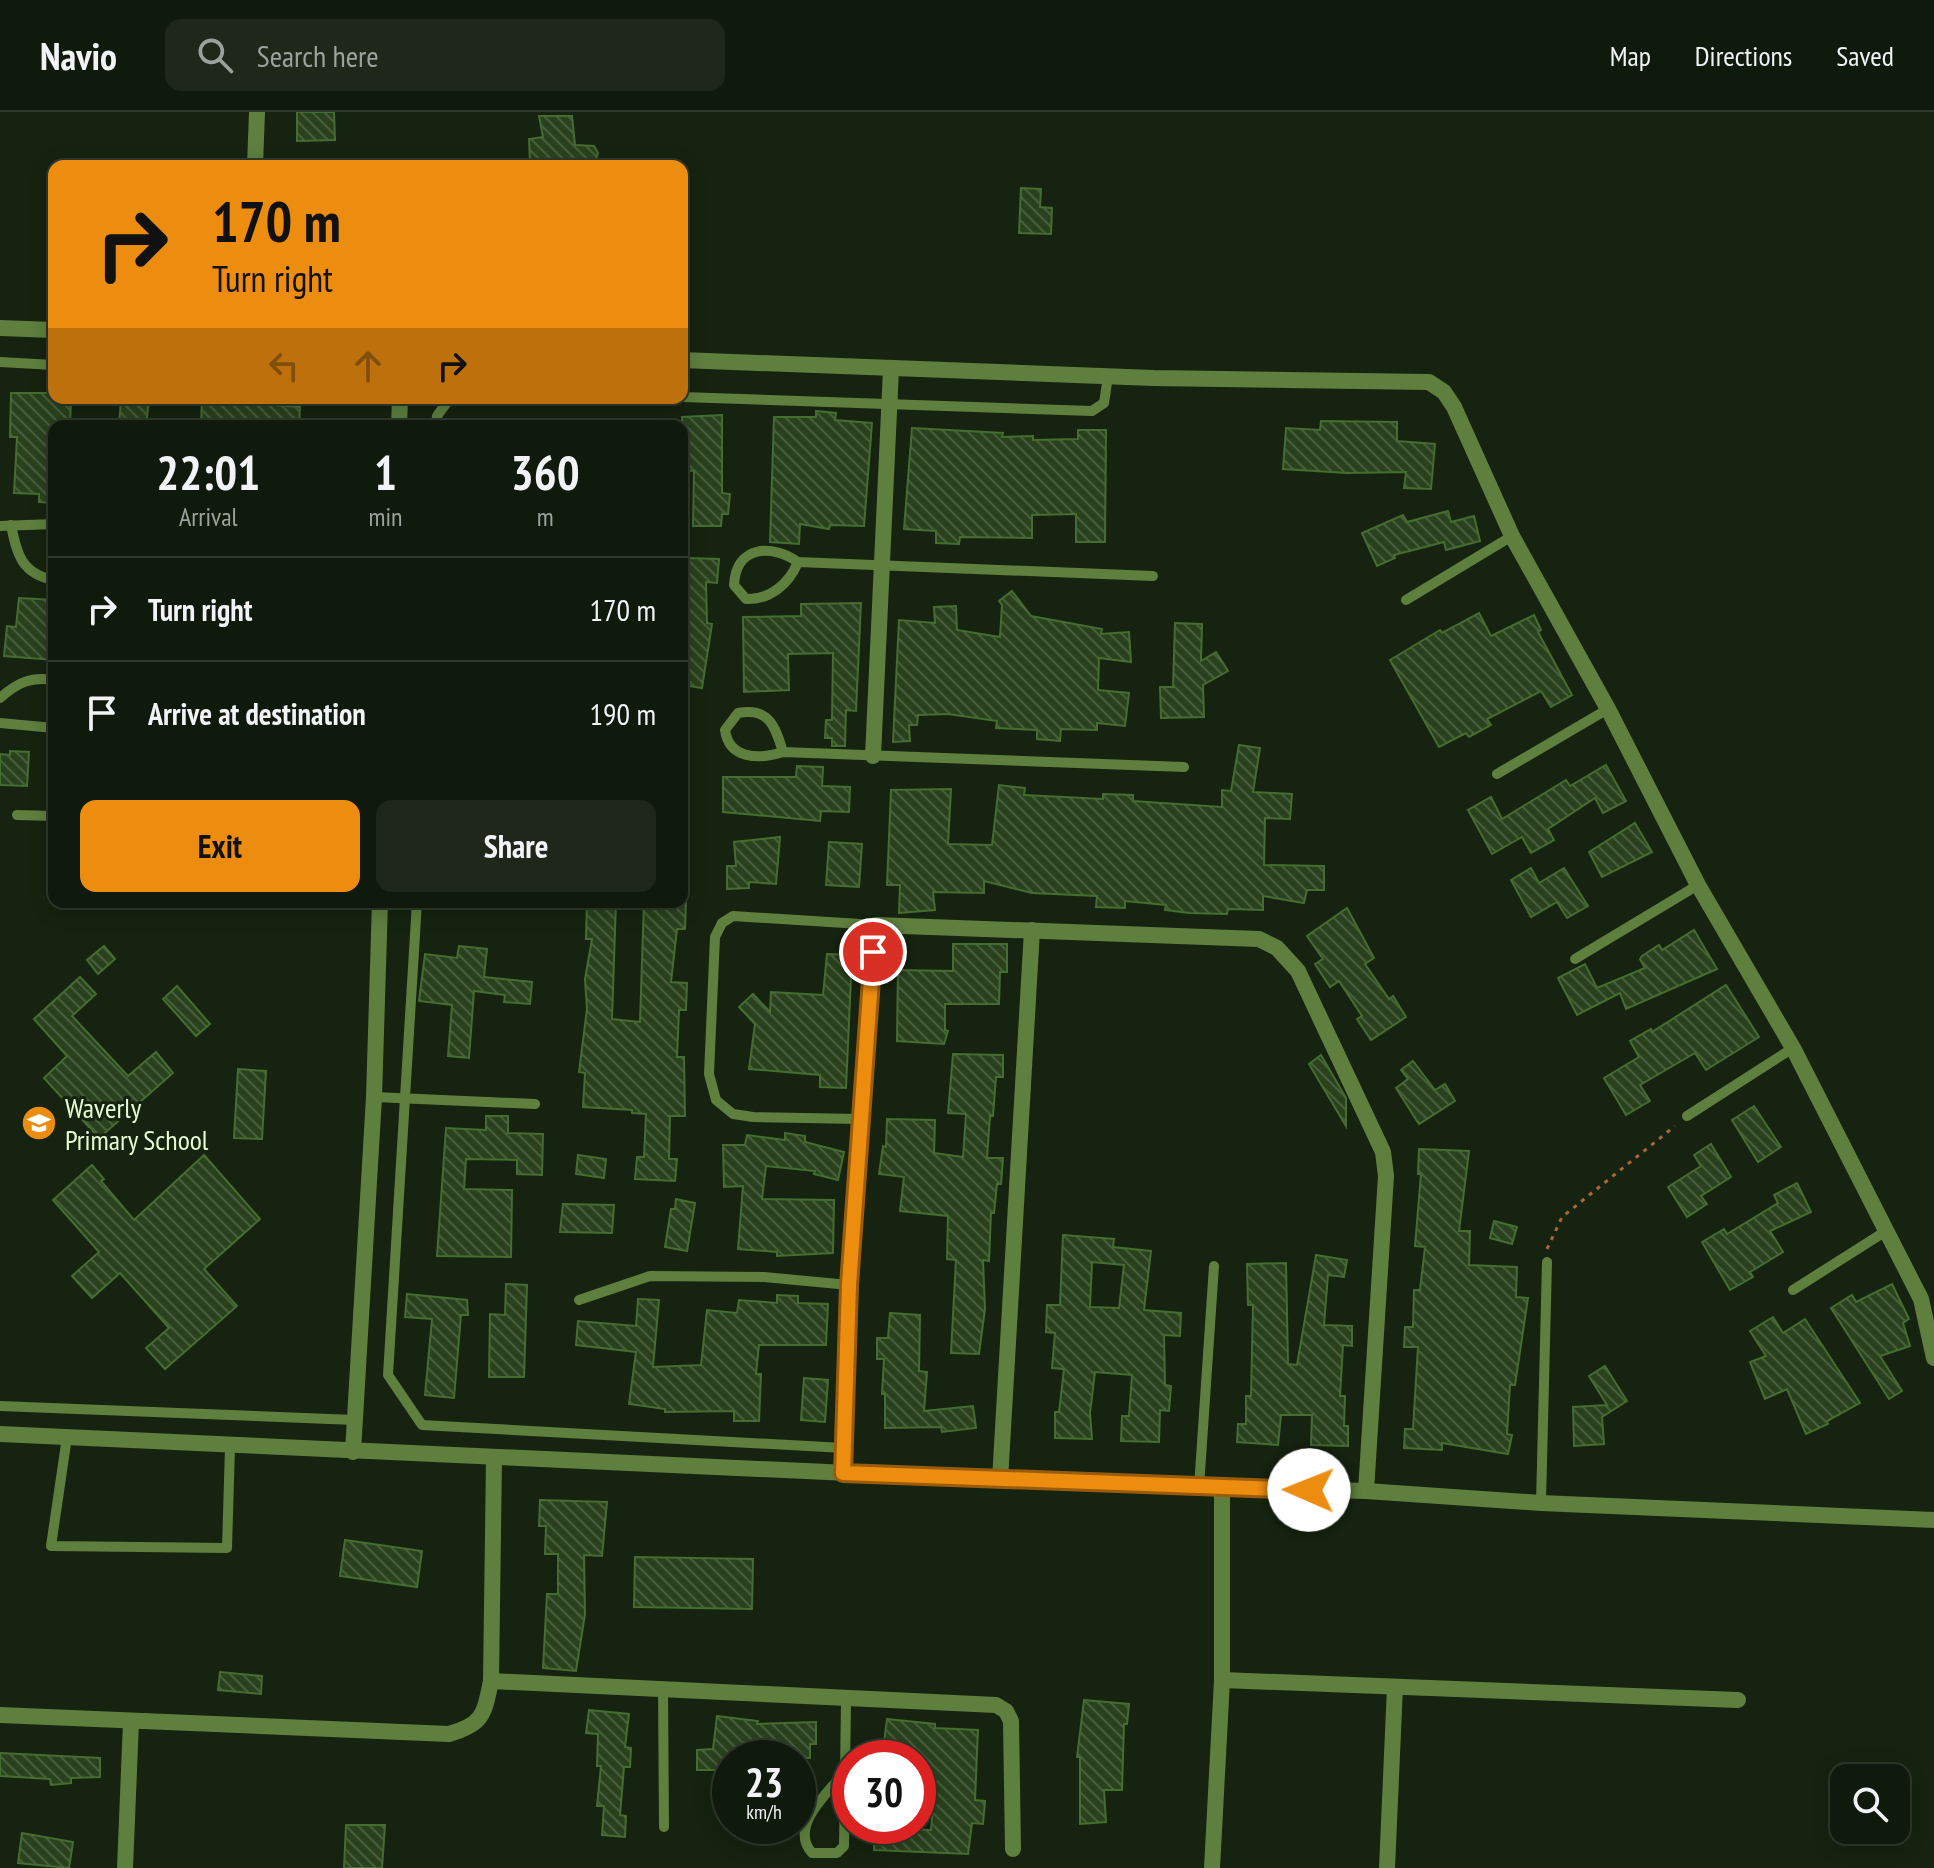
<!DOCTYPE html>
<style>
:root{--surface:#101a0c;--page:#1e271a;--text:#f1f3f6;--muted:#9ca19d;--line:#30382d;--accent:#ed8d0f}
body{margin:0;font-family:"PT Sans Narrow",sans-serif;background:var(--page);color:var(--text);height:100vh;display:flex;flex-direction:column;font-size:30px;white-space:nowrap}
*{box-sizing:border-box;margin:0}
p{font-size:26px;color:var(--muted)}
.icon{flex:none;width:44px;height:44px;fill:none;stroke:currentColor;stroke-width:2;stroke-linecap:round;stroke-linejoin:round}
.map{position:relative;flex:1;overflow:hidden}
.sheet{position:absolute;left:48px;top:308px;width:640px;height:488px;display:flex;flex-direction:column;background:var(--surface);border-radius:16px;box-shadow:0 4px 20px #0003,0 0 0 2px var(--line)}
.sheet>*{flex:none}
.guide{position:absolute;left:48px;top:48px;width:640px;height:244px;border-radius:16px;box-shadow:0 4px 20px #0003,0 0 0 2px var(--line);background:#ed8d0f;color:#111;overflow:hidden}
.fabs{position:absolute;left:1830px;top:1652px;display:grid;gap:16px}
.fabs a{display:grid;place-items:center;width:80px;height:80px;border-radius:16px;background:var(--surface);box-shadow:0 4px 20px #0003,0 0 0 2px var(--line);font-size:40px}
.speed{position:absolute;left:712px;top:1628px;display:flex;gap:16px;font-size:40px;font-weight:700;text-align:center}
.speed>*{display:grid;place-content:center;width:104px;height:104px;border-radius:50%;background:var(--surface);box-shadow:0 4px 20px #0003,0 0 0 2px var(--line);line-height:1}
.speed small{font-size:20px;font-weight:400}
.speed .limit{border:12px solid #d22;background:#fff;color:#111}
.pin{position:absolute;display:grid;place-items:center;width:68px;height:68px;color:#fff;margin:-34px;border:4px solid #fff;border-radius:50%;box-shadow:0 2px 8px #0007}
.me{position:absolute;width:88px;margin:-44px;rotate:271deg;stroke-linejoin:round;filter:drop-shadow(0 0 6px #0008)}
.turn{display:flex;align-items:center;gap:28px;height:168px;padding:0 32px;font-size:36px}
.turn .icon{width:104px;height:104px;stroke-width:2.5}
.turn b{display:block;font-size:56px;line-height:68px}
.lanes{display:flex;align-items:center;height:76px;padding:0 32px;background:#0003;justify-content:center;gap:40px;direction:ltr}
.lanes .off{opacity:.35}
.eta{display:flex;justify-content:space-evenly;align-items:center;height:136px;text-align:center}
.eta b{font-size:48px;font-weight:800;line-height:56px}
.action{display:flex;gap:16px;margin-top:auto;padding:16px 32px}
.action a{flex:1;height:92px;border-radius:16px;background:var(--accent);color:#111;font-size:32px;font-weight:800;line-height:92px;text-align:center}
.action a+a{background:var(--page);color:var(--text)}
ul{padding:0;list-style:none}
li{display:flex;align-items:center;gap:24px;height:104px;padding:0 32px;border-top:2px solid var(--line)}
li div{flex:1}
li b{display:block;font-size:30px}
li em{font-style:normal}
header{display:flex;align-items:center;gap:48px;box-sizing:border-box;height:112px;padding:0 40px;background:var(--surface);border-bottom:2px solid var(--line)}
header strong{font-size:38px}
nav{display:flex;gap:44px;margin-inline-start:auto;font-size:28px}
.search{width:560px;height:72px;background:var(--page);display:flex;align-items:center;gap:20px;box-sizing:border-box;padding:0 28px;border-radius:16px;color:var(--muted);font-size:30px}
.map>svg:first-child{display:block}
.building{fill:url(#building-back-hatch);stroke:#456d30;stroke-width:2;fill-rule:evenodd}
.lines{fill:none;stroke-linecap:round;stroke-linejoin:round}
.path{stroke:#ae6737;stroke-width:3;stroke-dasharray:4 6;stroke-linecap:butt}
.lane{stroke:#5e7f3e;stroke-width:10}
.street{stroke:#5e7f3e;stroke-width:16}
.route-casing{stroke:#9a5c0a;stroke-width:20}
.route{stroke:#ed8d0f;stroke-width:14}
.labels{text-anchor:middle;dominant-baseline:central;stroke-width:6;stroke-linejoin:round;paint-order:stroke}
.poi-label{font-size:28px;fill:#e5fcd4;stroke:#162310;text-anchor:start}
</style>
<header>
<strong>Navio</strong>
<div class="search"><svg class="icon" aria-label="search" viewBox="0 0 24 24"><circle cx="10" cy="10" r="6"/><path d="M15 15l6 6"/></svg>Search here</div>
<nav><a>Map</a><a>Directions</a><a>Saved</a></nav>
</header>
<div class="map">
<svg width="1934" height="1756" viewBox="0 0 1934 1756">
<defs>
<pattern id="building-back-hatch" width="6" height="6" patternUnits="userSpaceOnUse" patternTransform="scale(2)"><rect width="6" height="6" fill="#29421d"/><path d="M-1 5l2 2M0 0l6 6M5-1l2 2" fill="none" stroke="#485e3d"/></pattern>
</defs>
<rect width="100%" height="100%" fill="#162310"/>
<g class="building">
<polygon points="297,0 334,0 335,28 297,29"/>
<polygon points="539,4 572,4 575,33 594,34 598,41 594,54 530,51 529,27 543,25"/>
<polygon points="1021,76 1041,77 1040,95 1052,96 1051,122 1019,121"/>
<polygon points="11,281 54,281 54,286 71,286 70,314 54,314 54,391 39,390 39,382 14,381 17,325 10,325"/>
<polygon points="121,286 149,286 146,314 119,314"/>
<polygon points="202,286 261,286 261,292 300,295 299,314 201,314"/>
<polygon points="816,299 836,301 835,308 872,311 864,414 830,413 829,417 800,412 799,432 770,430 774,305 816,305"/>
<polygon points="722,303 722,381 730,382 728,402 722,402 721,414 693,414 694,359 682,358 682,305"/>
<polygon points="1321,309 1397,310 1397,329 1435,332 1431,377 1404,376 1406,360 1347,361 1283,357 1286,316 1320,318"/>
<polygon points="912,316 1003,321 1002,325 1033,324 1033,328 1078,327 1078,318 1106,318 1105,430 1076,430 1076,402 1032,403 1032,426 960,425 959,432 936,431 936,419 904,417"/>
<polygon points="1448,399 1451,410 1474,404 1480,429 1446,438 1444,430 1394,443 1395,446 1377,454 1362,421 1403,403 1407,410"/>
<polygon points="688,446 719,447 717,471 706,470 707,511 712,512 702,576 682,573 686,505 682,506 682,447"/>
<polygon points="1012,479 1031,504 1102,517 1101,522 1129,520 1131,550 1099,546 1098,578 1129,581 1125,614 1097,611 1097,618 1061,617 1060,629 1037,627 1037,618 996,616 997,609 948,602 918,603 917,613 909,613 910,629 893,630 899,508 935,511 934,495 956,494 957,518 1000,525 1002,493 999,489"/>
<polygon points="19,486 54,488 54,548 4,544 7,514 16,515"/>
<polygon points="861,491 856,599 846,598 845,634 832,634 832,626 825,626 826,608 832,608 833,541 788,542 789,578 744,580 743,505 801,504 801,492"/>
<polygon points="1479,501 1491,524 1534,503 1541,518 1538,520 1572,583 1551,595 1541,579 1487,607 1491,613 1469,625 1466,621 1439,635 1390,548 1440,518 1442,521"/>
<polygon points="1175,511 1202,512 1201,549 1216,540 1228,559 1203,573 1204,605 1161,606 1160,575 1173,575"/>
<polygon points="1239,633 1260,636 1253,680 1292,682 1290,707 1265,706 1264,753 1324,754 1324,778 1307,778 1304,791 1263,784 1263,798 1228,797 1227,802 1189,801 1165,798 1166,793 1125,789 1125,796 1096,795 1097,784 1032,781 984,769 984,781 933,780 935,798 899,801 900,773 887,773 891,678 951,677 948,732 992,733 999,673 1025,676 1024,683 1103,687 1103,682 1133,683 1133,689 1222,695 1222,678 1231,679"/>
<polygon points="10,639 29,640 27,674 0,673 0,642 10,643"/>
<polygon points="1606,653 1626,689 1603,701 1595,686 1548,717 1554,728 1531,741 1522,725 1492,742 1468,698 1491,685 1502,707 1566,668 1570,674"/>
<polygon points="797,654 823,655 822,674 850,675 849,700 821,699 820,709 723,700 723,665 796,665"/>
<polygon points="1635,711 1652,740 1602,765 1589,740"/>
<polygon points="780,725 776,772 749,770 749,776 727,777 727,754 736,754 734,730"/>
<polygon points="829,730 862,732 859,775 826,773"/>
<polygon points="1531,756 1539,771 1564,756 1588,794 1567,806 1557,790 1531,805 1511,768"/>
<polygon points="587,790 616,790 612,907 640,910 644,790 686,790 685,817 677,817 671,870 687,871 686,898 679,898 677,945 684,945 685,1004 670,1004 669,1047 677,1047 675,1069 635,1067 637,1045 644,1045 646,1002 632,1001 632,998 583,995 585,961 579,960 587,897 585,867 592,827 586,827"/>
<polygon points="1347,796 1374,846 1365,852 1389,887 1393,884 1406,905 1371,928 1357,907 1362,904 1339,869 1330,875 1315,852 1323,847 1307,824"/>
<polygon points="1694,818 1717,857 1626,897 1620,881 1577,903 1558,866 1585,852 1597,876 1645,856 1640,847 1642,844 1659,833 1662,838"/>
<polygon points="953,832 1007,832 1007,860 1000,860 999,892 945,892 945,918 948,919 944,932 897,929 898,858 953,859"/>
<polygon points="104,834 115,847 98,862 87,848"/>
<polygon points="459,834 487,837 484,865 532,870 530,892 504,890 505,883 474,879 469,946 448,944 452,893 419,889 425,842 457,846"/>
<polygon points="827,842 852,843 846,976 820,975 820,963 749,957 755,912 739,895 753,882 770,900 771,880 823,883"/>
<polygon points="80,865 96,882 72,904 128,964 156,940 173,961 99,1026 44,966 67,944 34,907"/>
<polygon points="1726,873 1759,925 1706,958 1695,941 1640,973 1650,989 1626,1003 1604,966 1639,945 1630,929 1651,917 1652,920"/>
<polygon points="177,874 210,912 196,924 163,887"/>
<polygon points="953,942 1003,943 1003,965 996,965 993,1004 990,1004 987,1046 1003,1046 1001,1072 997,1072 994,1101 991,1101 989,1149 983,1148 985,1197 979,1242 951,1241 956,1148 947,1147 948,1104 900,1099 904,1065 879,1062 883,1034 886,1035 887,1007 935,1008 934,1041 963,1045 966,1002 948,1001"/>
<polygon points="1321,943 1346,986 1346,1014 1309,952"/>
<polygon points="1413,949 1435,978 1445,972 1455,989 1419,1012 1396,976 1408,967 1401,958"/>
<polygon points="238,957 266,959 262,1027 234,1026"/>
<polygon points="1754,994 1781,1035 1758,1050 1732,1008"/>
<polygon points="486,1004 508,1004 508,1021 543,1022 542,1063 517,1062 517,1048 466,1047 464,1077 512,1078 511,1145 437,1144 446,1016 486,1018"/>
<polygon points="785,1021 805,1024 805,1030 844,1040 838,1068 814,1062 815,1059 766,1054 762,1087 834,1088 833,1141 777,1144 777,1140 738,1137 743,1074 724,1075 723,1033 745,1033 747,1023 785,1028"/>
<polygon points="1711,1032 1731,1065 1701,1084 1707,1092 1687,1105 1668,1075 1701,1054 1694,1043"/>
<polygon points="1419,1037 1469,1039 1459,1119 1470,1119 1469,1153 1517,1155 1516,1185 1528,1186 1515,1273 1510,1273 1507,1322 1512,1323 1508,1342 1442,1331 1442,1338 1404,1336 1405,1317 1413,1317 1418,1235 1404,1235 1405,1215 1413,1215 1414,1178 1420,1178 1425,1135 1415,1134 1421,1062 1418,1062"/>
<polygon points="204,1043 260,1107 204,1157 237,1194 165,1257 146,1236 169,1216 120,1161 92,1186 72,1164 99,1140 53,1088 92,1053 104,1067 101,1069 134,1108"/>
<polygon points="578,1043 606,1047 604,1066 576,1062"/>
<polygon points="1797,1071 1811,1100 1770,1119 1783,1140 1750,1160 1753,1165 1730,1178 1702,1130 1724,1117 1727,1122 1778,1091 1774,1083"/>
<polygon points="676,1087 695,1091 687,1139 665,1135 671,1097 675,1097"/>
<polygon points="563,1092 614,1093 612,1121 560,1120"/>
<polygon points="1494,1109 1517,1115 1512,1132 1490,1126"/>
<path d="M1063,1123L1114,1127L1113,1135L1151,1139L1144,1198L1181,1201L1180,1224L1164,1223L1165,1273L1171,1274L1169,1299L1160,1298L1159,1330L1121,1329L1122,1304H1129L1132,1263L1095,1260L1090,1301L1092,1327L1055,1326V1300H1059L1064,1257L1052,1256L1055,1221L1046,1220L1047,1193H1060ZM1092,1150L1124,1153L1119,1196L1090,1195Z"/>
<polygon points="1316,1143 1347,1148 1344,1165 1328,1163 1324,1213 1352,1214 1352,1234 1343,1233 1340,1284 1345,1284 1344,1314 1348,1314 1348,1334 1311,1333 1312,1303 1281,1303 1278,1333 1237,1330 1238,1312 1246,1312 1246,1284 1251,1284 1253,1193 1248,1193 1247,1152 1286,1151 1288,1252 1297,1253"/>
<polygon points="506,1172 527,1173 524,1265 489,1265 490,1202 505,1203"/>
<polygon points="1892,1172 1909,1207 1903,1211 1910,1234 1880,1244 1902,1279 1889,1287 1831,1196 1852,1183 1856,1190"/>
<polygon points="407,1182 467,1188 468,1203 461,1203 454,1286 425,1283 432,1207 405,1205"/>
<polygon points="777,1183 798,1184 798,1191 828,1192 826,1233 759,1233 756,1262 761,1262 759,1309 734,1309 734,1299 665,1300 665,1297 629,1292 636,1240 576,1233 578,1209 636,1214 638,1187 659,1188 653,1255 701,1253 707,1198 737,1201 739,1188 777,1191"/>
<polygon points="890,1201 920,1203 919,1259 927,1260 924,1299 973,1294 976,1316 942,1320 941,1315 885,1316 885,1282 882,1282 884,1247 877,1247 877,1226 888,1226"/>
<polygon points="1773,1205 1783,1221 1805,1207 1860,1291 1827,1309 1828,1312 1806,1322 1787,1277 1765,1287 1750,1250 1766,1244 1750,1219"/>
<polygon points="1605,1254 1627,1289 1602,1305 1604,1332 1574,1334 1573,1295 1607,1293 1589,1264"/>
<polygon points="804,1266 828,1268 825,1310 801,1308"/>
<polygon points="540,1388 607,1390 602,1444 584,1443 585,1502 576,1559 543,1556 547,1482 558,1482 558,1442 545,1442 546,1414 539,1414"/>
<polygon points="345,1428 422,1439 417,1475 340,1464"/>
<polygon points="635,1445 753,1447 752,1497 634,1495"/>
<polygon points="220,1560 262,1564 261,1582 218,1578"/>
<polygon points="1084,1588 1129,1592 1127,1612 1124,1612 1122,1678 1104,1678 1106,1710 1080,1712 1080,1645 1077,1645"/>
<polygon points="589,1598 629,1602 625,1635 631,1636 630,1655 624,1655 620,1703 626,1704 625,1725 602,1723 604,1694 597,1694 601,1654 597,1654 598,1622 586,1621"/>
<polygon points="717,1604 758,1609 757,1612 816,1610 816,1632 810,1632 810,1646 784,1646 783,1633 744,1630 744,1646 730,1646 730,1658 697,1658 697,1638 713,1637"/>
<polygon points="887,1607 935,1612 935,1616 978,1618 975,1688 985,1689 983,1712 972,1711 968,1742 874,1738 875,1717 931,1718 935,1673 918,1671 918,1646 882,1646"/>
<polygon points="0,1641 100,1646 100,1665 71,1666 71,1671 51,1673 50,1667 0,1664"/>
<polygon points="346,1713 385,1713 382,1756 344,1756"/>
<polygon points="22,1721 73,1730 69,1756 18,1751"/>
</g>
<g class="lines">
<polyline class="path" points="1547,1137 1562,1105 1675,1014"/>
<g class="lane">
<polyline points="0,250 54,253"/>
<polyline points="682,285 1092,299 1104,291 1108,264"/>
<polyline points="436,314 437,304 450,286"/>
<path d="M11,413C17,443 22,462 54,468"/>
<polyline points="0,414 54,412"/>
<path d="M798,450C789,472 770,488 746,487L734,473C736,433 772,432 798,450L1153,464"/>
<polyline points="1406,488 1512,424"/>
<path d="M0,586C17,571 31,564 54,568"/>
<polyline points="0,611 54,616"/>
<path d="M783,640C775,614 769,595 738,601L725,618C729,647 758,648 783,640L1184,655"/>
<polyline points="1497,662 1608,597"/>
<polyline points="17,703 54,704"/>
<polyline points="417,790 388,1263 422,1313 844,1336"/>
<polyline points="1575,847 1698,773"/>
<polyline points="374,985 535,992"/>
<polyline points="1687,1004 1793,936"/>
<polyline points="860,1007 753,1005 733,1002 716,988 709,962 715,825 722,811 733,804 876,813"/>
<polyline points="1793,1178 1886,1119"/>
<polyline points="579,1188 650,1164 764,1165 849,1173"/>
<polyline points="0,1294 355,1308"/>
<polyline points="67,1325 51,1434 227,1436 230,1335"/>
<polyline points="1199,1375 1214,1154"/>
<polyline points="1541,1391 1547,1150"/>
<polyline points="663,1576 664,1715"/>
<path d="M842,1663C826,1683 789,1715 812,1741H837L844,1734L846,1589"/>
</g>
<g class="street">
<polyline points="255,54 257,0"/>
<polyline points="0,216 54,218"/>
<polyline points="682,248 1153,266 1429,270 1444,280 1454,295 1512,424 1608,597 1698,773 1793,936 1921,1187 1934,1246"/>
<polyline points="399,314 400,286"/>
<polyline points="873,644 891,257"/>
<polyline points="0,1322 1000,1368 1366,1379 1541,1391 1934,1408"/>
<polyline points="353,1340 374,985 380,790"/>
<polyline points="843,1361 849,1173 876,813 1259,827 1277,836 1298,859 1383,1040 1386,1064 1366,1379"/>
<polyline points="1000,1368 1032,818"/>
<polyline points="1222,1568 1738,1588"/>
<polyline points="491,1569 996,1593 1006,1599 1011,1609 1013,1737"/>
<path d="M0,1603L449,1622C484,1612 484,1602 491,1569L494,1346"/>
<polyline points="125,1756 131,1610"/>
<polyline points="1212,1756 1222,1568 1222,1377"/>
<polyline points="1387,1756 1395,1575"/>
</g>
</g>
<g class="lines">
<g class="route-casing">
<polyline id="route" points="873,840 849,1173 843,1361 1309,1378"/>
</g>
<use href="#route" class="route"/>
</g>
<defs>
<g id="school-disc" transform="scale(1.8)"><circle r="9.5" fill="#ed8d0f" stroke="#162310"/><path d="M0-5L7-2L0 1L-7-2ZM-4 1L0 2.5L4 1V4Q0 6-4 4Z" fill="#fff"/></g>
</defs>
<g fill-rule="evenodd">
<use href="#school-disc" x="39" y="1011"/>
</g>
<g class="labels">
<g class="poi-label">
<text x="65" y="995">Waverly<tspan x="65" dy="32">Primary School</tspan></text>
</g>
</g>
</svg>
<div class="fabs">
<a><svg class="icon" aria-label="search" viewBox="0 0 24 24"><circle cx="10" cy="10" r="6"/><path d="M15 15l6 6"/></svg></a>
</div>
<div class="speed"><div>23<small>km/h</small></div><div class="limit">30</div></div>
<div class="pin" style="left:873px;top:840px;background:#d93025"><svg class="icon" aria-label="arrive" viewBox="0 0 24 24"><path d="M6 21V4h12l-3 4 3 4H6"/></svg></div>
<svg class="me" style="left:1309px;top:1378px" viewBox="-20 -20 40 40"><circle r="19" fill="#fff"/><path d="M0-13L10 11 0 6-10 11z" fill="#ed8d0f"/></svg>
<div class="guide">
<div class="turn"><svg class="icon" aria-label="right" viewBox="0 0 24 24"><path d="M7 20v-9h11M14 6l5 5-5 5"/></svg><div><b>170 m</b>Turn right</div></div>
<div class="lanes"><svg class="icon off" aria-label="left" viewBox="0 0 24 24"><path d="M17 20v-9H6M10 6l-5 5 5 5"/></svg><svg class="icon off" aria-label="ahead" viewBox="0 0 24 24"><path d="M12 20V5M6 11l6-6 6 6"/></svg><svg class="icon" aria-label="right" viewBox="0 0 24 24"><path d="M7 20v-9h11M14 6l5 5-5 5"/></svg></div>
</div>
<section class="sheet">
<div class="eta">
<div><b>22:01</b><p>Arrival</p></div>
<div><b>1</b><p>min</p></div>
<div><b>360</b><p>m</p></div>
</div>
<ul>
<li><svg class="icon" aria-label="right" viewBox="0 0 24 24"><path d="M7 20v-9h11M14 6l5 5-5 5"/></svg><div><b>Turn right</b></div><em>170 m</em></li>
<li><svg class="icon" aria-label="arrive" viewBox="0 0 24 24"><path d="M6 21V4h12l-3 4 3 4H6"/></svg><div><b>Arrive at destination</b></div><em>190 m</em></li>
</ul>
<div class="action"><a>Exit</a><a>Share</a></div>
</section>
</div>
